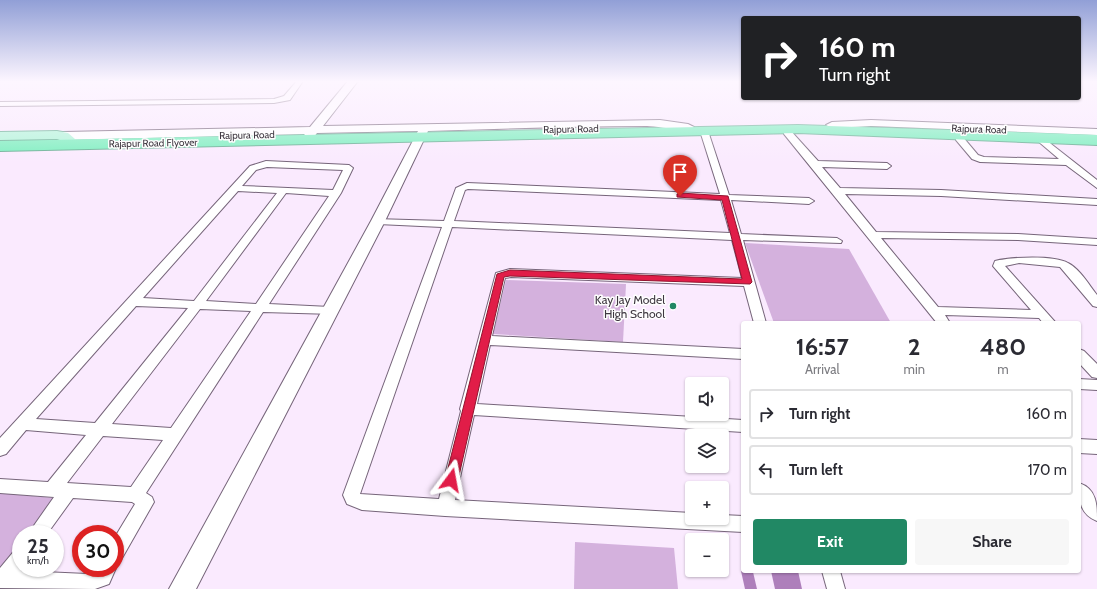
<!DOCTYPE html>
<meta charset="utf-8">
<style>
:root{--surface:#fff;--page:#f7f7f7;--text:#2b2b33;--muted:#7c7c81;--line:#e1e1e2;--accent:#218864}
body{margin:0;font-family:Cabin,sans-serif;background:var(--page);color:var(--text);height:100vh;display:flex;flex-direction:column;font-size:15px;white-space:nowrap}
*{box-sizing:border-box;margin:0}
p{font-size:13px;color:var(--muted)}
.icon{flex:none;width:22px;height:22px;fill:none;stroke:currentColor;stroke-width:2;stroke-linecap:round;stroke-linejoin:round}
.map{position:relative;flex:1;overflow:hidden}
.side{position:absolute;left:741px;top:321px;width:340px;height:252px;display:flex;flex-direction:column;background:var(--surface);border-radius:4px;box-shadow:0 1px 3px #0004}
.side>*{flex:none}
.hud{position:absolute;left:741px;top:16px;width:340px;height:84px;border-radius:4px;box-shadow:0 1px 3px #0004;background:#202124;color:#fff;overflow:hidden}
.fabs{position:absolute;left:685px;top:377px;display:grid;gap:8px}
.fabs a{display:grid;place-items:center;width:44px;height:44px;border-radius:4px;background:var(--surface);box-shadow:0 1px 3px #0004;font-size:20px}
.speed{position:absolute;left:12px;top:525px;display:flex;gap:8px;font-size:20px;font-weight:700;text-align:center}
.speed>*{display:grid;place-content:center;width:52px;height:52px;border-radius:50%;background:var(--surface);box-shadow:0 1px 3px #0004;line-height:1}
.speed small{font-size:10px;font-weight:400}
.speed .limit{border:6px solid #d22;background:#fff;color:#111}
.pin{position:absolute;display:grid;place-items:center;width:34px;height:34px;color:#fff;margin:-41px -17px;border-radius:50% 50% 50% 0;rotate:-45deg;box-shadow:0 0 4px #0007}
.pin .icon{rotate:45deg}
.me{position:absolute;width:44px;margin:-22px;rotate:13deg;stroke-linejoin:round;filter:drop-shadow(0 0 3px #0008)}
.turn{display:flex;align-items:center;gap:14px;height:84px;padding:0 12px;font-size:18px}
.turn .icon{width:52px;height:52px;stroke-width:2.5}
.turn b{display:block;font-size:28px;line-height:34px}
.eta{display:flex;justify-content:space-evenly;align-items:center;height:68px;text-align:center}
.eta b{font-size:24px;font-weight:700;line-height:28px}
.action{display:flex;gap:8px;margin-top:auto;padding:8px 12px}
.action a{flex:1;height:46px;border-radius:4px;background:var(--accent);color:#fff;font-size:16px;font-weight:700;line-height:46px;text-align:center}
.action a+a{background:var(--page);color:var(--text)}
ul{padding:0;list-style:none}
li{display:flex;align-items:center;gap:12px;height:50px;margin:0 8px 6px;padding:0 4px;border:2px solid var(--line);border-radius:4px}
li div{flex:1}
li b{display:block;font-size:15px}
li em{font-style:normal}
.map>svg:first-child{display:block}
.green{fill:#d4b1dd}
.water{fill:#ae7fbb}
.lines{fill:none;stroke-linecap:round;stroke-linejoin:round}
.street-casing{stroke:#76657a;stroke-width:2}
.secondary-casing{stroke:#76657a;stroke-width:2}
.primary-casing{stroke:#67af93;stroke-width:2}
.highway-casing{stroke:#67af93;stroke-width:2}
.street{fill:#fff;fill-rule:evenodd}
.secondary{fill:#fff;fill-rule:evenodd}
.primary{fill:#b1f5d9;fill-rule:evenodd}
.highway{fill:#7defbf;fill-rule:evenodd}
.route{fill:#e11d48;stroke:#92132f}
.poi-dot{fill:#218864;stroke:#fefefe;stroke-width:1.5}
.labels{text-anchor:middle;dominant-baseline:central;stroke-width:3;stroke-linejoin:round;paint-order:stroke}
.far-street-label{font-size:10px;fill:#3e3740;stroke:#fefefe}
.poi-label{font-size:12px;fill:#3e3740;stroke:#fefefe;text-anchor:end}
</style>
<div class="map">
<svg width="1097" height="589" viewBox="0 0 1097 589">
<rect width="100%" height="100%" fill="#faeafe"/>
<g class="green">
<polygon points="745,243 849,249 891,323 774,323"/>
<polygon points="506,280 626,284 623,342 493,334"/>
<polygon points="0,493 54,498 28,534 21,534 21,543 0,572"/>
<polygon points="575,542 674,548 678,589 574,589"/>
</g>
<g class="water">
<polygon points="741,571 753,572 757,589 745,589"/>
<polygon points="771,571 798,571 802,589 775,589"/>
</g>
<g class="lines">
<g class="street-casing">
<g id="street">
<polygon points="297,81 303,81 290,100 274,103 0,106 0,102 274,99 284,96"/>
<path d="M784,130H790L818,161L887,163L891,166L887,169L822,167L840,188L941,190L1097,199V205L941,196L845,194L876,232L1018,234L1097,239V245L1018,240L881,238L938,307L1031,310L993,266L995,261C1011,257 1054,255 1068,263C1080,269 1089,285 1097,295V307L1093,306L1060,267L1019,263L1005,266L1056,323H1043L1039,318L945,315L950,323H937L784,134Z"/>
<path d="M702,132L709,134L729,195L809,198L814,201L809,204L731,200L741,234L837,238L842,241L841,243L743,240L766,323H754L744,286L511,277L505,278L492,336L743,349V359L490,345L477,404L743,420V432L474,415L455,500L692,513V518H722V515L743,516V532L445,516L362,510L347,504L343,495L442,227L378,224L373,221L374,219L444,221L456,188L467,183L720,194L701,134ZM468,189L721,200L730,233L454,221L465,190ZM452,227L732,240L742,278L510,269L496,273L460,409L461,411L439,499L360,494Z"/>
<polygon points="956,136 962,136 978,155 984,157 1059,159 1039,142 1043,139 1046,140 1097,180 1097,188 1066,165 980,162 972,159 956,140"/>
<path d="M266,161L349,165L353,168L341,193L269,304L330,307L334,308L336,311L334,314L263,312L146,493L152,497L154,502L121,560L115,563V537L135,504L132,502L73,498L47,534H28L54,497L0,493V479L48,482L86,435L26,430L6,454L0,456V438L250,166ZM267,167L343,170L333,190L242,186L256,170ZM238,191L277,193L194,301L143,298ZM286,193L329,196L256,304L206,301ZM136,306L188,308L95,423L36,419ZM200,309L251,311L171,428L112,424ZM103,436L163,440L131,487L67,483Z"/>
<polygon points="1079,349 1084,351 1097,364 1097,378 1092,377 1079,363"/>
<polygon points="1079,379 1097,380 1097,390 1079,389"/>
<polygon points="1079,439 1097,440 1097,454 1079,453"/>
<path d="M1079,483C1097,489 1097,505 1097,521C1079,514 1079,499 1079,483Z"/>
<polygon points="21,547 21,568 23,568 21,571 87,574 97,568 115,568 115,565 116,568 109,584 95,589 0,588 0,568 15,550"/>
<polygon points="822,571 840,571 845,589 827,589"/>
</g>
</g>
<g class="secondary-casing">
<g id="secondary">
<path d="M348,81H358L323,126L660,120L688,124L694,127C690,133 656,126 647,126C574,126 501,129 428,131L385,221L196,589H169L371,221L418,131L317,133C313,138 311,140 305,138L303,136L305,134L63,140L57,136L63,132L310,127Z"/>
<polygon points="871,120 1097,129 1097,135 871,126 832,128 826,125 832,122"/>
</g>
</g>
<g class="primary-casing">
<polygon id="primary" points="57,131 68,133 75,139 73,142 68,143 57,139 0,140 0,132"/>
</g>
<g class="highway-casing">
<polygon id="highway" points="798,125 1097,135 1097,145 798,133 0,151 0,141"/>
</g>
<use href="#street" class="street"/>
<use href="#secondary" class="secondary"/>
<use href="#primary" class="primary"/>
<use href="#highway" class="highway"/>
</g>
<linearGradient id="sky" x2="0" y2="1"><stop stop-color="#919fd6"/><stop offset="0.5" stop-color="#fdf6ff"/><stop offset="1" stop-color="#fdf6ff" stop-opacity="0"/></linearGradient>
<rect width="1097" height="163" fill="url(#sky)"/>
<polygon class="route" points="680,193 728,196 752,282 750,284 510,276 504,277 458,480 456,484 451,485 447,484 445,480 497,274 510,270 742,279 722,200 677,197 677,194"/>
<circle class="poi-dot" cx="673" cy="306" r="4"/>
<g class="labels">
<g class="far-street-label">
<text transform="translate(571 129) rotate(-1)">Rajpura Road</text>
<text transform="translate(979 129) rotate(2)">Rajpura Road</text>
<text transform="translate(247 135) rotate(-1)">Rajpura Road</text>
<text transform="translate(153 143) rotate(-1)">Rajapur Road Flyover</text>
</g>
<g class="poi-label">
<text x="665" y="299">Kay Jay Model<tspan x="665" dy="14">High School</tspan></text>
</g>
</g>
</svg>
<div class="fabs">
<a><svg class="icon" aria-label="sound" viewBox="0 0 24 24"><path d="M4 9h4l5-4v14l-5-4H4zM17 9q2 3 0 6"/></svg></a>
<a><svg class="icon" aria-label="layers" viewBox="0 0 24 24"><path d="M12 4l9 5-9 5-9-5zM3 14l9 5 9-5"/></svg></a>
<a>+</a>
<a>−</a>
</div>
<div class="speed"><div>25<small>km/h</small></div><div class="limit">30</div></div>
<div class="pin" style="left:680px;top:196px;background:#d93025"><svg class="icon" aria-label="arrive" viewBox="0 0 24 24"><path d="M6 21V4h12l-3 4 3 4H6"/></svg></div>
<svg class="me" style="left:451px;top:480px" viewBox="-20 -20 40 40"><path d="M0-17L14 15 0 8-14 15z" fill="#e11d48" stroke="#fff" stroke-width="4"/></svg>
<div class="hud">
<div class="turn"><svg class="icon" aria-label="right" viewBox="0 0 24 24"><path d="M7 20v-9h11M14 6l5 5-5 5"/></svg><div><b>160 m</b>Turn right</div></div>
</div>
<section class="side">
<div class="eta">
<div><b>16:57</b><p>Arrival</p></div>
<div><b>2</b><p>min</p></div>
<div><b>480</b><p>m</p></div>
</div>
<ul>
<li><svg class="icon" aria-label="right" viewBox="0 0 24 24"><path d="M7 20v-9h11M14 6l5 5-5 5"/></svg><div><b>Turn right</b></div><em>160 m</em></li>
<li><svg class="icon" aria-label="left" viewBox="0 0 24 24"><path d="M17 20v-9H6M10 6l-5 5 5 5"/></svg><div><b>Turn left</b></div><em>170 m</em></li>
</ul>
<div class="action"><a>Exit</a><a>Share</a></div>
</section>
</div>
